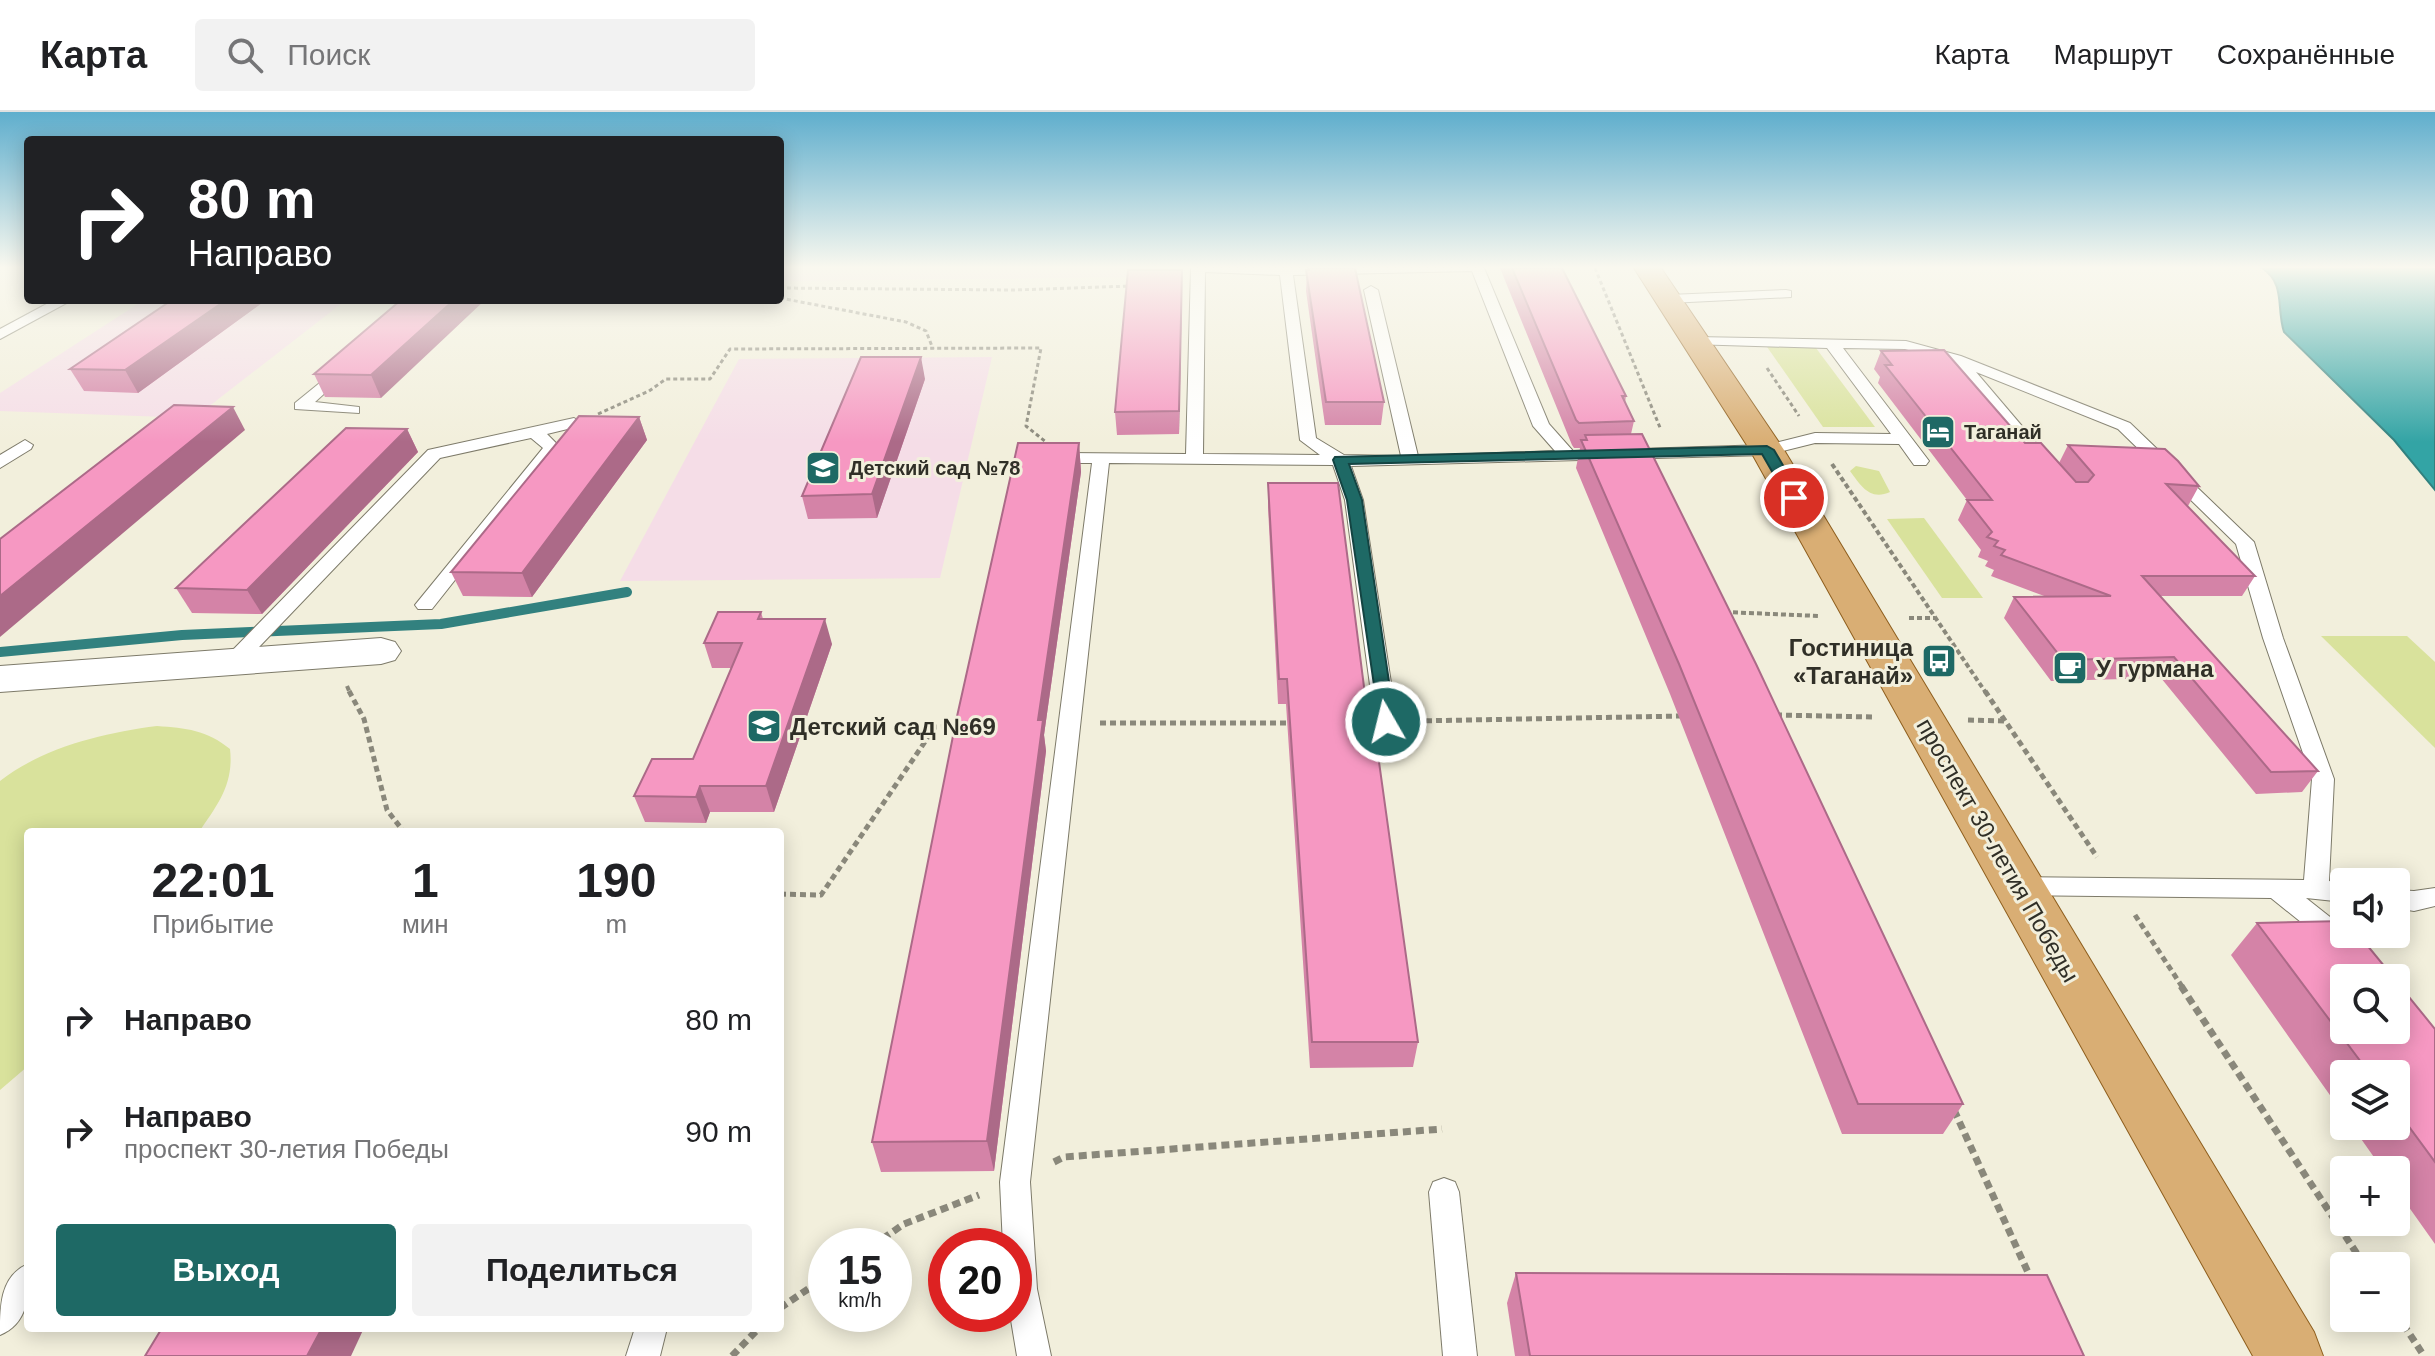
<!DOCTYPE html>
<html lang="ru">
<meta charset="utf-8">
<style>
:root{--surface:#fff;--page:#f2f2f2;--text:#202124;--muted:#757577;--line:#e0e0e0;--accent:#1e6965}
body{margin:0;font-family:Arial,sans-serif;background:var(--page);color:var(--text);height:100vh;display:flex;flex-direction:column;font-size:30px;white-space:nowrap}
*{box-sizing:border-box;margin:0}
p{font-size:26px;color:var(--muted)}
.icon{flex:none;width:44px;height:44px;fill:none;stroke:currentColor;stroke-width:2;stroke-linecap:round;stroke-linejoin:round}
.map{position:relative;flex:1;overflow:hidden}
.panel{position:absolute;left:24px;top:716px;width:760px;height:504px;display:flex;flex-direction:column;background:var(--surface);border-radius:8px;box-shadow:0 4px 20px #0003}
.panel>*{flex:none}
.banner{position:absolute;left:24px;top:24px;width:760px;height:168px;border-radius:8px;box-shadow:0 4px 20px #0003;background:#202124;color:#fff;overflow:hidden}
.controls{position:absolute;left:2330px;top:756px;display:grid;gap:16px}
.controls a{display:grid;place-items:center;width:80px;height:80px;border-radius:8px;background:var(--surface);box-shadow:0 4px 20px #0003;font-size:40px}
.speed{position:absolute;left:808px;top:1116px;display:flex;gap:16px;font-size:40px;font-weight:700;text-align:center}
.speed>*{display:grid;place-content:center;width:104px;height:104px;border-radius:50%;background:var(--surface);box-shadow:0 4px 20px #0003;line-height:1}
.speed small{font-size:20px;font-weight:400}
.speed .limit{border:12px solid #d22;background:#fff;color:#111}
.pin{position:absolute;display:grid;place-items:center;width:68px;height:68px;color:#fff;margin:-34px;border:4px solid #fff;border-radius:50%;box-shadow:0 2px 8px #0007}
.me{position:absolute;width:88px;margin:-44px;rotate:352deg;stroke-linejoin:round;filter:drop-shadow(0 0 6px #0008)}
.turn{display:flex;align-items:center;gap:28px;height:168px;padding:0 32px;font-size:36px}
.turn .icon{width:104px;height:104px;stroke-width:2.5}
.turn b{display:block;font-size:56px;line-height:68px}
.eta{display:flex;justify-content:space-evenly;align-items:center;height:136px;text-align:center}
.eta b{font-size:48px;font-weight:700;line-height:56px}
.button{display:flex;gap:16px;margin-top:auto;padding:16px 32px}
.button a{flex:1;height:92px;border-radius:8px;background:var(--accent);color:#fff;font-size:32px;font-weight:700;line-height:92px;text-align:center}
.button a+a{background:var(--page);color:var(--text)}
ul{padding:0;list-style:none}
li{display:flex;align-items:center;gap:24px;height:112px;padding:0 32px}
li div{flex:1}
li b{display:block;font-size:30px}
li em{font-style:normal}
header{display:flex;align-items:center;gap:48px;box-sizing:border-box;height:112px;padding:0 40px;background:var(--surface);border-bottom:2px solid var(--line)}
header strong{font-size:38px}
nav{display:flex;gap:44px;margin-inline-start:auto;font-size:28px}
.search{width:560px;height:72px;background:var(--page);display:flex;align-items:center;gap:20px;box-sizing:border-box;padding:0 28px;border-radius:8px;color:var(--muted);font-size:30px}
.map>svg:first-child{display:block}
.education{fill:#f5dde7}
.green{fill:#d9e29c}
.water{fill:#33a4a5;stroke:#32817f;stroke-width:2}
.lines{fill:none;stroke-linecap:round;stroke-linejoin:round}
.stream{stroke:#32817f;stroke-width:10}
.service-casing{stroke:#7d7a69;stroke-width:2}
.minor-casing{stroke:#7d7a69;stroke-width:2}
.primary-casing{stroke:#8e5e1d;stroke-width:2}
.path-far3{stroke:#8a887b;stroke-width:3;stroke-dasharray:4 3;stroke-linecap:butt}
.path-far2{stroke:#8a887b;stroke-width:4;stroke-dasharray:5 3;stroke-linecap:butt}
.path-far1{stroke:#8a887b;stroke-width:5;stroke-dasharray:6 4;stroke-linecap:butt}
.path{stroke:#8a887b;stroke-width:7;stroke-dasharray:8 5;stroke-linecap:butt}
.service{fill:#fff;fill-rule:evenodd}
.minor{fill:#fff;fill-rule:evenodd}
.primary{fill:#d9ae74;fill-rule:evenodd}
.wall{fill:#d483a7}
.shaded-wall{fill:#ac6a88}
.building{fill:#f698c2;stroke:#ac6a88;stroke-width:2}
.route{fill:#1e6965;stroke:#144442;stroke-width:2}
.labels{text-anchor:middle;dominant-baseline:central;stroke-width:6;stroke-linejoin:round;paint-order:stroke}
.far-poi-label{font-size:20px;font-weight:bold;fill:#302f27;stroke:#f2efdc;text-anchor:start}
.poi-label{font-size:24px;font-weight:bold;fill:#302f27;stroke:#f2efdc;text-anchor:start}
.street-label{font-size:24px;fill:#302f27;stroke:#f2efdc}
</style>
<header>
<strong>Карта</strong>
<div class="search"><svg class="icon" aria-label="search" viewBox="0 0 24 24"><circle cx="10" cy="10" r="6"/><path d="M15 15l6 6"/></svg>Поиск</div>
<nav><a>Карта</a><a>Маршрут</a><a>Сохранённые</a></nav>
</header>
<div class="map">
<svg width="2435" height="1244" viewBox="0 0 2435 1244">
<rect width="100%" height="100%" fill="#f2efdc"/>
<g class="education">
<polygon points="780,156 1164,156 1164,165 780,169"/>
<polygon points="144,188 346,188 194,306 0,299 0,281"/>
<polygon points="992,245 940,466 620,469 739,247"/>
</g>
<g class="green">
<polygon points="1765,232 1813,232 1875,315 1823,315"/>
<path d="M1856,354L1879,359L1890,380C1870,389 1861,374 1850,359Z"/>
<polygon points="1924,406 1983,486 1942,486 1887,407"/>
<polygon points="2321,524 2407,524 2435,550 2435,636"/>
<path d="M157,614C186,616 207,618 230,637C234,672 218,692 199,720H28V954L0,978V669C44,635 103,621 157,614Z"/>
</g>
<path class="water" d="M2262,156H2435V378L2394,328L2284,220C2276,196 2286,172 2262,156Z"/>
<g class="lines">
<polyline class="stream" points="0,540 182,523 441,512 627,480"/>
<g class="service-casing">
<g id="service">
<path d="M1191,156H1484L1549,312L1573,339L1767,333L1815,321L1891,322L1827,236L1690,232V226L1695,225L1906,229L1961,244L2130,311L2254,430L2283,526L2334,667L2329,769L2344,772V790L2306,786L2344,816V822H2351L2385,866H2357L2332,835L2271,786L2019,783L2010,781L2007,774L2010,767L2019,765L2304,768L2312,667L2263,526L2236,432L2118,317L1976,260L2056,354L2047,359L2041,358L1951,250L1905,237L1843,236L1926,345L1929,349L1926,353H1914L1899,332L1815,331L1767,343L1351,354L1363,388L1397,610L1394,615H1378L1375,610L1345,388L1333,353L1109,351L1030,1070L1037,1177L1051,1244H1017L1010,1202H1014V1134H1003L1000,1070L1092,351H1065L1057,346L1065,341L1186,342ZM1472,159L1533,314L1555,339L1418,344L1378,178L1371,174L1364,178L1401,344L1344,343L1316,326L1293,163ZM1205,160L1280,163L1300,328L1320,343L1203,342Z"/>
<polygon points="1786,178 1791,179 1791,185 1669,191 1662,187 1669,183"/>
<polygon points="54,188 72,188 0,227 0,217"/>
<polygon points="343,252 351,257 348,260 315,290 359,295 359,301 295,297 295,291"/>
<polygon points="574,306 582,311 580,314 547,322 560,335 432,497 418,497 415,493 543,336 531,326 440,346 238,557 224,557 221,552 224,547 428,338"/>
<polygon points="25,328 33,333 31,337 0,356 0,343"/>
<polygon points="2435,776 2435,794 2414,799 2396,796 2396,778 2414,779"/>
<polygon points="1444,1066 1455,1070 1459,1080 1477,1244 1443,1244 1429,1080 1433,1070"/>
<path d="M28,1152C28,1180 31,1210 0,1223C0,1194 0,1164 28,1152Z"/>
<polygon points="635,1216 667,1216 660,1244 626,1244"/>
</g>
</g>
<g class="minor-casing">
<polygon id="minor" points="381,526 395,530 401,539 395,548 381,552 0,580 0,554"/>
</g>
<g class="primary-casing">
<polygon id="primary" points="1634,156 1661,156 1784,338 2314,1220 2323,1244 2253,1244 1750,338"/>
</g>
<g class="path-far3">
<polyline points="1595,156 1661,318"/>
<polyline points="780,176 1014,178 1131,174"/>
<polyline points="780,186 906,210 926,219 933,237"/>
<polyline points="1767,256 1799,304"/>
<polyline points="598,302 649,279 666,267 710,267 730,237 1041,236 1026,314 1046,330"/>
</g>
<g class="path-far2">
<polyline points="1832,352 1986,581"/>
<polyline points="1725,500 1819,504"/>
<polyline points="1909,506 1935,506"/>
<polyline points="347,574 350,581"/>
</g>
<g class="path-far1">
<polyline points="349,579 364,607 387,698 404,720"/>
<polyline points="1985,579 2097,745"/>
<polyline points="1776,603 1874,605"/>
<polyline points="1968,608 2005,609"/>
<polyline points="1416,609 1682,604"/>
<polyline points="1100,611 1290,611"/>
<polyline points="780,782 821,783 935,615 962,614"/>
<polyline points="2135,803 2183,876"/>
</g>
<g class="path">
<polyline points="2181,874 2365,1154"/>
<polyline points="1954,998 2031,1167"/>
<polyline points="1054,1050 1064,1045 1442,1017"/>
<polyline points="872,1134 904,1112 979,1083"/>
<polyline points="780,1196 826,1165"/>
<polyline points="2396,1201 2424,1244"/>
<polyline points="732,1244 759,1216"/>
</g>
<use href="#service" class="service"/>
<use href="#minor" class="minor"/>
<use href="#primary" class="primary"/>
</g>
<g class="wall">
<polygon points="1307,156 1355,156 1384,290 1381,313 1325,313 1306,179"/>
<polygon points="1500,156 1562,156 1626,284 1625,291 1634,309 1631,322 1963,992 1943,1022 1842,1022 1670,582 1576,356 1580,336 1574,336 1572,333"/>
<polygon points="1182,179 1179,322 1117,323 1115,300"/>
<polygon points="172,188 266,188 138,281 84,279 70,257"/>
<polygon points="401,188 381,286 325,285 314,262"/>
<polygon points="1881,239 2059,351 2068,333 2199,374 2188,394 2187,394 2255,464 2242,484 2160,484 2318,659 2302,680 2256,682 2161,566 2051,569 2004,506 2014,485 2047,485 1991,464 1994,458 1985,454 1988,449 1978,445 1981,438 1958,408 1967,388 1878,271 1880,265 1874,257"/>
<polygon points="925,267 877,406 808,407 802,384"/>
<polygon points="639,305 647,328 532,485 463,484 451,460"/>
<polygon points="407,317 418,340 262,502 192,501 176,476"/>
<polygon points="1079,331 1081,360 1044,623 1046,639 994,1059 881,1060 872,1030"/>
<polygon points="1268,371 1369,614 1418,930 1413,955 1310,956 1286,592 1278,592 1268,395"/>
<polygon points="761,500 763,507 832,532 774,700 710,700 706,711 645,710 634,684 693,647 731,556 712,556 704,531"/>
<polygon points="2257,811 2435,917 2435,1132 2396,1077 2396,1058 2383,1058 2352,1014 2396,1014 2396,962 2344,962 2344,1003 2231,843"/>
<polygon points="1516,1161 2084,1244 1515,1244 1507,1191"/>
</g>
<g class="shaded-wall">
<polygon points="1182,158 1182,179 1179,322 1179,299"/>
<polygon points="226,188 266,188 138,281 125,258"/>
<polygon points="454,188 485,188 381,286 371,263"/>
<polygon points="921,245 925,267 877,406 872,382"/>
<polygon points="233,295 245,318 0,525 0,484"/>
<polygon points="639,305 647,328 532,485 522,461"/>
<polygon points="407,317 418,340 262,502 247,478"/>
<polygon points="1079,331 1081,360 1044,623 1046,639 994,1059 987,1029 1038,608"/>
<polygon points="825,507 832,532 774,700 766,674"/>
<polygon points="700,674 710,700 706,711 696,685"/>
<polygon points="322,1216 364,1216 351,1244 307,1244"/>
</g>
<g class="building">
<polygon points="1309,156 1355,156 1384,290 1326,290 1306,158 1309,158"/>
<polygon points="1512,156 1562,156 1626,284 1622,284 1634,309 1579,311 1576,308"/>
<polygon points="1128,158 1182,158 1179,299 1115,300"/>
<polygon points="172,188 226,188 125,258 70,257"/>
<polygon points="401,188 454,188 371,263 314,262"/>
<polygon points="1944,238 2025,331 2041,331 2076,370 2088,370 2094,363 2068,333 2165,337 2178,349 2199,374 2166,372 2255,464 2142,464 2318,659 2271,660 2174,545 2063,548 2014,485 2111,484 2001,443 2005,438 1994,434 1998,429 1987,425 1992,420 1967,388 1992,388 1885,253 1892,253 1881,239"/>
<polygon points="861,245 921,245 872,382 802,384"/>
<polygon points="174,293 233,295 0,484 0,427"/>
<polygon points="579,304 639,305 522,461 451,460"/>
<polygon points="346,316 407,317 247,478 176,476"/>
<polygon points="1642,322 1756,552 1963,992 1858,992 1679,552 1581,328 1587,328 1585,323"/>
<polygon points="1018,331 1079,331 1038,608 1043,608 987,1029 872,1030 956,609"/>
<polygon points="1268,371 1338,371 1369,614 1374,614 1418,930 1312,930 1287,567 1279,567"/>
<polygon points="718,500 761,500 758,507 825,507 766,674 700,674 696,685 634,684 652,647 693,647 742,531 704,531"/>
<polygon points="2344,809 2344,822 2358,822 2394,866 2344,866 2344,918 2396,918 2396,869 2435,917 2435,1050 2396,997 2396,962 2370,962 2257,811"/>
<polygon points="1516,1161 2047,1163 2084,1244 1530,1244"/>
<polygon points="162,1216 322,1216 307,1244 145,1244"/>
</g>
<linearGradient id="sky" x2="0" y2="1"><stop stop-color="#5faecd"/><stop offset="0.47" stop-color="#f9f8ef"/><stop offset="1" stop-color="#f9f8ef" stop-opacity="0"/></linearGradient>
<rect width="2435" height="330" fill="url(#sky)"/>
<polygon class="route" points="1767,334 1774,338 1802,386 1799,389 1789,389 1762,342 1349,352 1362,388 1395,610 1393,614 1380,614 1347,388 1333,348 1335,345"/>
<defs>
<g id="hotel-square" transform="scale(1.8)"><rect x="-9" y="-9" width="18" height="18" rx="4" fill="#1e6965" stroke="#f2efdc"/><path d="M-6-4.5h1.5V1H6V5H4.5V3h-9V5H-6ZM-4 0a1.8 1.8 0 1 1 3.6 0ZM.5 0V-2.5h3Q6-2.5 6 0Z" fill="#fff"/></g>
<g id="school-square" transform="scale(1.8)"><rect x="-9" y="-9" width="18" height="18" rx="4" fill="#1e6965" stroke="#f2efdc"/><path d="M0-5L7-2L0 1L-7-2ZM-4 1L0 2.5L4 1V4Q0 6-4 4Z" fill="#fff"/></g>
<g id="bus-square" transform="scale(1.8)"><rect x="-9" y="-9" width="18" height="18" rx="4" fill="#1e6965" stroke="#f2efdc"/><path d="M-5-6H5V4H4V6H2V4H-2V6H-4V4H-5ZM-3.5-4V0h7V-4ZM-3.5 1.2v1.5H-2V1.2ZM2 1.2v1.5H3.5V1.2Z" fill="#fff"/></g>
<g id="cafe-square" transform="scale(1.8)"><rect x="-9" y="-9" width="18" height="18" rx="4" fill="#1e6965" stroke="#f2efdc"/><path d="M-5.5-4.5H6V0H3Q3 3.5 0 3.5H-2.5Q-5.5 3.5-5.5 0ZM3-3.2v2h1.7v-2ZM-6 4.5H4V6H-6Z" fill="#fff"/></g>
</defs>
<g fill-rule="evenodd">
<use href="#hotel-square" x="1938" y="320"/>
<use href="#school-square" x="823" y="356"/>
<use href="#bus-square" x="1939" y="549"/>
<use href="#cafe-square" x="2070" y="556"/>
<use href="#school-square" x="764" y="614"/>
</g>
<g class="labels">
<g class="far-poi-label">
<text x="1964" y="320">Таганай</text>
<text x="849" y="356">Детский сад №78</text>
</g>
<g class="poi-label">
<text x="1913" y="535" text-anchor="end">Гостиница<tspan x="1913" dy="28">«Таганай»</tspan></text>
<text x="2096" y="556">У гурмана</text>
<text x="790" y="614">Детский сад №69</text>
</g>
<g class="street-label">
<text transform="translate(1998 738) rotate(60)">проспект 30-летия Победы</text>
</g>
</g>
</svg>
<div class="controls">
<a><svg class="icon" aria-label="sound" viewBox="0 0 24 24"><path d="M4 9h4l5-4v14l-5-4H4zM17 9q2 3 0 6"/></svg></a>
<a><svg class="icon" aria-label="search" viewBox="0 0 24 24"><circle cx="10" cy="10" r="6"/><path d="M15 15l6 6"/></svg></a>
<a><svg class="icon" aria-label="layers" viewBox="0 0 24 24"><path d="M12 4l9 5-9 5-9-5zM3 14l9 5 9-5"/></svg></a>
<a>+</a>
<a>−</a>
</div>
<div class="speed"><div>15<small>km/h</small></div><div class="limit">20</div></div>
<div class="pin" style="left:1794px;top:386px;background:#d93025"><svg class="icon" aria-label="arrive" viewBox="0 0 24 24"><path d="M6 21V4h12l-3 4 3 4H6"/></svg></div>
<svg class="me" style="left:1386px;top:610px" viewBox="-20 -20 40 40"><circle r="17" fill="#1e6965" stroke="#fff" stroke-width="3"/><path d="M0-11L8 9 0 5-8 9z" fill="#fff"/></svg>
<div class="banner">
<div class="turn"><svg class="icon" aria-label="right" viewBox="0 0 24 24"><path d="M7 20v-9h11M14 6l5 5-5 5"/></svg><div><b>80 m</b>Направо</div></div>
</div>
<section class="panel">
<div class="eta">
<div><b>22:01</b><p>Прибытие</p></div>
<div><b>1</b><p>мин</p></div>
<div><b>190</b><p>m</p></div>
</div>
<ul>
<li><svg class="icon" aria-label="right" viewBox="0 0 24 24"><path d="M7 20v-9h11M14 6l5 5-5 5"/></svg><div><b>Направо</b></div><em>80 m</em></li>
<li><svg class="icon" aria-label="right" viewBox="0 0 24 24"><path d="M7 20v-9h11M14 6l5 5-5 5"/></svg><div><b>Направо</b><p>проспект 30-летия Победы</p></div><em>90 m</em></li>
</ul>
<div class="button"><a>Выход</a><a>Поделиться</a></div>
</section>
</div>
